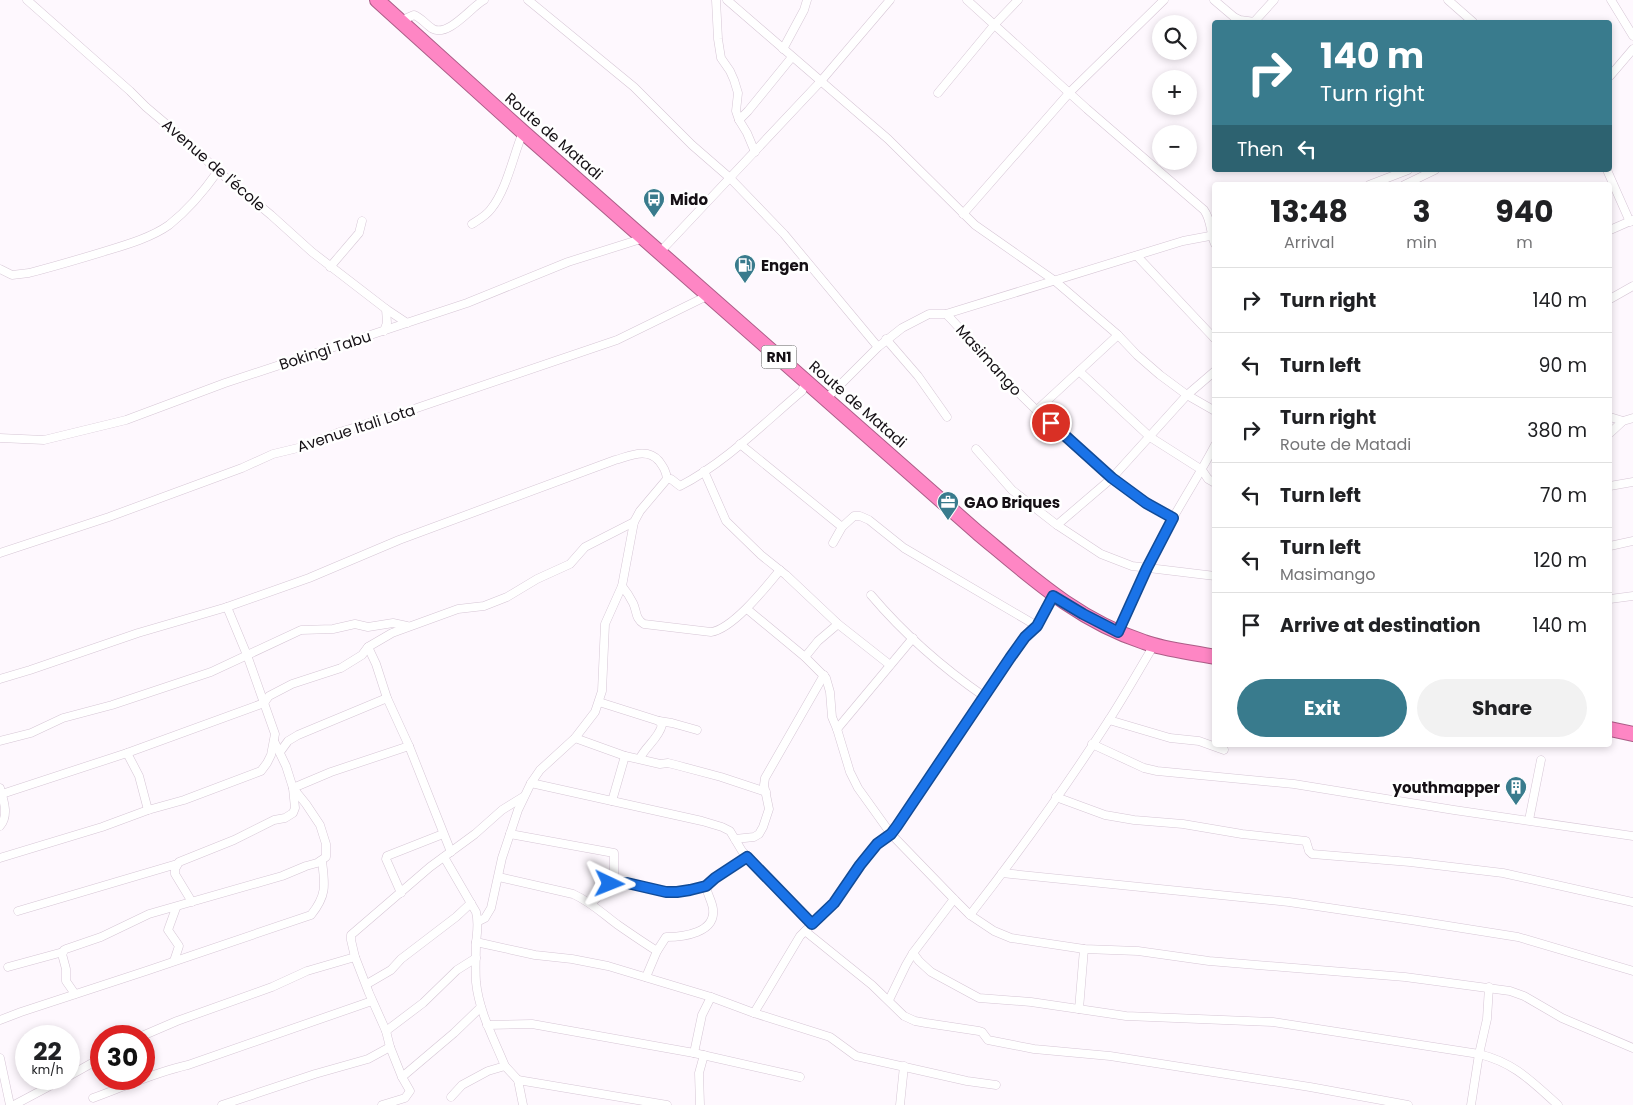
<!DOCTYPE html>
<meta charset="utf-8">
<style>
:root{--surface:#fff;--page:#f2f2f2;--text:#202124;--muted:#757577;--line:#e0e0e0;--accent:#397b8d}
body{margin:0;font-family:Poppins,sans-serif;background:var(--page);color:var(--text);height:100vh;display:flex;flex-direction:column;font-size:19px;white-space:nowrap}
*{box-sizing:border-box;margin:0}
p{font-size:16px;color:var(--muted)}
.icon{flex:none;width:28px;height:28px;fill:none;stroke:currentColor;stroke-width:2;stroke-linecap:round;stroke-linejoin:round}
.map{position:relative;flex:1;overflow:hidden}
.drawer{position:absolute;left:1212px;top:182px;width:400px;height:565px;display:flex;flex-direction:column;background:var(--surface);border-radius:5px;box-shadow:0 2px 8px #0003}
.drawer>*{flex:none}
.guide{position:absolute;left:1212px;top:20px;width:400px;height:152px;border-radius:5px;box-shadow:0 2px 8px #0003;background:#397b8d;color:#fff;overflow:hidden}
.tools{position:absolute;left:1152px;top:15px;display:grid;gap:10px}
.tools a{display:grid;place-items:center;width:45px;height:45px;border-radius:50%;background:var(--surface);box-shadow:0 2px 8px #0003;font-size:25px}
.speed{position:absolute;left:15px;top:1025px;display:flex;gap:10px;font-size:25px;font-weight:700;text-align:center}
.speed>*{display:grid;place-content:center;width:65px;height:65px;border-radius:50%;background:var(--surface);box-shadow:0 2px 8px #0003;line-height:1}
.speed small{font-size:12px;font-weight:400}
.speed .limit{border:8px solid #d22;background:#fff;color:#111}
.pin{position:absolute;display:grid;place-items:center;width:42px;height:42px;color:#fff;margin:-21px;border:2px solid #fff;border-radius:50%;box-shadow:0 1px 5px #0007}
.me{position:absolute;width:55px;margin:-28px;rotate:92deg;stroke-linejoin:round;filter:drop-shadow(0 0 4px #0008)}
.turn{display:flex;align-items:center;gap:18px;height:105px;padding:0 25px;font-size:22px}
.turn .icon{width:65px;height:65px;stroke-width:2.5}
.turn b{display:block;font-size:35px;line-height:42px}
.then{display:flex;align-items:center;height:48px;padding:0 25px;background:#0003;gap:10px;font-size:19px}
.eta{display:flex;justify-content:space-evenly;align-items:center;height:85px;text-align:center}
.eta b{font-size:30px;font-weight:700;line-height:35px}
.button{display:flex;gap:10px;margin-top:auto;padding:10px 25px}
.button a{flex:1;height:58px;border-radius:30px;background:var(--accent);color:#fff;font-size:20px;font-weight:700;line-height:58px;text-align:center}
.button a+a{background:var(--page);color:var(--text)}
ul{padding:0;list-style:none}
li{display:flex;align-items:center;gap:15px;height:65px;padding:0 25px;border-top:1px solid var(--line)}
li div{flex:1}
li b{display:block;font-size:19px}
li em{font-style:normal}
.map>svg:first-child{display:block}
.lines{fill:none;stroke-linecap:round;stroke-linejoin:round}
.street-casing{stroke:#d6c6d5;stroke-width:9}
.highway-casing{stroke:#ac5d87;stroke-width:16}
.street{stroke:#fff;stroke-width:8}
.highway{stroke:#fe86c4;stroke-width:14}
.route-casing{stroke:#114b97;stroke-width:12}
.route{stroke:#1a73e8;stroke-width:9}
.labels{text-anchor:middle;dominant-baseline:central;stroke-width:5;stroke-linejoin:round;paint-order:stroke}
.shield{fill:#fff;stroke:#5b585b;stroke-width:1}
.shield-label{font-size:14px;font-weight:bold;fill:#151015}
.street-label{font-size:15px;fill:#151015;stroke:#fff}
.poi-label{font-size:15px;font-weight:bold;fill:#151015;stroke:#fff;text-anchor:start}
</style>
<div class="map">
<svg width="1633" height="1105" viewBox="0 0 1633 1105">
<rect width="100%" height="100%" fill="#fef8fe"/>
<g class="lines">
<g class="street-casing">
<g id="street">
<polyline points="27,0 130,91 146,107 185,140 218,171 271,215 312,252 386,309 407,323"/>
<polyline points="528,0 634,87 692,145 730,178 784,234 878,347"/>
<polyline points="716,0 718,39 721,58 730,71 734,80 738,93 736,111 739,120"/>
<polyline points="727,0 888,139 975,225 1055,281 1118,335 1137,355 1160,375 1187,395 1215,411"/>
<path d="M967,0L1087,109L1204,210C1212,221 1210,234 1215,244"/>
<polyline points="1214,0 1234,17 1240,20 1255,22"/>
<polyline points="1448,0 1473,22"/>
<polyline points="1611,0 1633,36"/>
<path d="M400,21L414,15C422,18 426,25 433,29C449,37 472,6 484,0"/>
<polyline points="1254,22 1274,0"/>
<polyline points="783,49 804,10 807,0"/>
<polyline points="1610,76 1633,49"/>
<polyline points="938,93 995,24 1018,0"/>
<polyline points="755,152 747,133 739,120 748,111 792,57"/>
<polyline points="1607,170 1630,222"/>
<polyline points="1369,185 1408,170"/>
<polyline points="1404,185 1435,170"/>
<polyline points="963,214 1070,92 1164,0"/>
<path d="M472,224C478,220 486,216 491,209C507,189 513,156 523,132"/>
<polyline points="1610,230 1633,220"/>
<polyline points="660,252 821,81 890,0"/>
<polyline points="1137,256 1215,339"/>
<polyline points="330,267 359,233 362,221"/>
<path d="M0,269L12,275L29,273C56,266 83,258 109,250C129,244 152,237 169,225C188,210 204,191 218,171"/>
<polyline points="1610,299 1633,286"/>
<path d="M946,314C962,329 974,347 989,363C1045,420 1103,479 1173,518"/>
<polyline points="384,331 387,323 386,309"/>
<polyline points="886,339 918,376 947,417"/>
<polyline points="1079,371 1150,437 1202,470 1208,479 1215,483"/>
<polyline points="827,398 878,347 902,328 929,314 946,314 1183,241 1215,235"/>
<polyline points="1037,410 1118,335"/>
<polyline points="1610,417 1623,421"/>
<polyline points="1610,433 1623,421 1633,418"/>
<polyline points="0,438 44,440 126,420 225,383 467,303 568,262 644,238"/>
<polyline points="740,444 842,527"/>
<polyline points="976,449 1012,490 1057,525 1101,554 1132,566 1215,576"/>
<polyline points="704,471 726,521 761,555 786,575 838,624"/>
<polyline points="1610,486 1633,482"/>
<polyline points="1057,525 1112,478 1187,395 1215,371"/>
<polyline points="833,543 842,527 854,516 860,516 869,520 904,548 1037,626"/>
<polyline points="1610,546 1633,541"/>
<polyline points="0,553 109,517 242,468 273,454 302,447 340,432 408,411 617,340 709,295"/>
<path d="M622,586C626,591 630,597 633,603C637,611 635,619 644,624L711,632C733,629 766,587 780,570"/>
<path d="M871,595C904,634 943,668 985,697"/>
<polyline points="1610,599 1633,596"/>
<polyline points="747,609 805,657 826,678 830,692 832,717 837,729 850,772 858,788 891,834 954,899 970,915 994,931 1011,938 1084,949 1138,951 1209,961 1405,977 1510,991 1524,996 1562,1018 1633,1048"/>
<path d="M1118,632C1135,593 1152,555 1173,518C1187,493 1202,470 1215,445"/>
<polyline points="368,647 376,664 387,698 409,746 451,852"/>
<polyline points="805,657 818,641 838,624 890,665"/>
<path d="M0,679L30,670L138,633L227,607L309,578L399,540L615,460C630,456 647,447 659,461C664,468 666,471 667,479H671L680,486C725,463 764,423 802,391L806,380"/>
<path d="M599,702L659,721L662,725C659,738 646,746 640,758"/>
<polyline points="1109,720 1170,738 1199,741 1224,750"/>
<polyline points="659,721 672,723 697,730"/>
<polyline points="837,729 913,638"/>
<polyline points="575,738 625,756 660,764 668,763 676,765 721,777 766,792"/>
<polyline points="0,741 31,733 63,718 112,705 211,672 301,630 333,629 355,624 368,627 393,623 407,626"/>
<polyline points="1092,744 1144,768 1157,771 1294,784 1454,810 1633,836"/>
<polyline points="280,752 288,741 298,735 387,698"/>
<polyline points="127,753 139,776 148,810"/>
<polyline points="531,783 702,821 722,827 730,831 742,851 812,924"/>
<path d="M0,788C4,801 9,816 0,826"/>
<polyline points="2,794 127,753 264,703 269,696 292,684 341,668 362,655 368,647 392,633 458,609 484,606 507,597 537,579 570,564 585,547 634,522"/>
<polyline points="1056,797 1105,815 1134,820 1183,824 1242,834 1306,841 1309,851 1312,854 1410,862 1503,873 1633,902"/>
<polyline points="612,801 625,756"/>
<polyline points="1529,820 1541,760"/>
<polyline points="510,834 614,853 614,880 592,903"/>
<polyline points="735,839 754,837 759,834 763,827 769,809 764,785 765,778 824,675"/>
<path d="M444,857L476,912C479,923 477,932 476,943C476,955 475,969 476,982C479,1012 494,1039 505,1066L488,1071L462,1085L451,1097"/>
<polyline points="0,858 102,827 148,810 184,800 261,771 267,763 271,755 275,734 247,655 227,607"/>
<polyline points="1002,873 1289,902 1411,920 1518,937 1633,971"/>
<path d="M499,877L573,894C591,902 603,914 618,925C631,934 644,943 657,951"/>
<path d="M611,884C630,882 647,889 666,892C680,894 693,890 706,886"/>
<polyline points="401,893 386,859 387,856 443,834"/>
<polyline points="192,902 175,874 175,869 179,862 234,840 274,820 285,818 293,813 295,808 293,788 331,772 409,746"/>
<polyline points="18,911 177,864"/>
<path d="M970,915C1019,852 1066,787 1109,720C1125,695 1139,670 1154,645"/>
<polyline points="479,921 485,918 491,908 502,858 518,810 531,783 540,770 575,738 595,712 602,691 605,624 622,586 634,522 640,511 667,479"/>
<polyline points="805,931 872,985 904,1016 915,1021 926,1023 979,1031 982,1032 988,1040 1034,1049 1110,1056 1310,1087 1408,1105"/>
<polyline points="476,942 535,955 572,959 608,966 711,997 754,1013 830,1037 856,1056 967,1081 996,1085"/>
<path d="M913,953L919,961L931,972L979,998L1031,1002L1126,1016L1273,1022L1479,1054C1515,1063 1531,1081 1558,1105"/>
<polyline points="174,961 179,946 168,930 176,908"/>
<polyline points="8,967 63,952"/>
<path d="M646,977L657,951L666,937C683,937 716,933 713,909C712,901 707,894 706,886L715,878L747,857"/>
<polyline points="367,984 391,970 401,959 456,917 471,903"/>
<polyline points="75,994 66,981 66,969 62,954 64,950 66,949 101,937 149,914 282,876 306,866 317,863 326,857 326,844 320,825 306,804 293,788 286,766 274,741"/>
<polyline points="889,1000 906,965 913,953 954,899"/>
<polyline points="1079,1009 1084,949"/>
<polyline points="754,1013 800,936 834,903 860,865 877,844 891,834 897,826 1010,658 1025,637 1037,626 1053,595"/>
<path d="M0,1020L21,1012L146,971L311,915C327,895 325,885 322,861"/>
<polyline points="487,1025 532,1024 694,1053 800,1077"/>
<polyline points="386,1031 423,1003 457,970 476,958"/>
<polyline points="142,1036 177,1021 272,987 307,971 355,957"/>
<polyline points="694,1053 702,1015 711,997"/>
<polyline points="0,1058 10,1105"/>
<polyline points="505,1066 518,1080 523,1105"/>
<polyline points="69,1076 101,1058"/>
<polyline points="402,1077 454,1033 481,1007"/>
<polyline points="518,1080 667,1105"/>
<path d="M93,1098C124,1087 155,1072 188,1065L372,1001"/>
<polyline points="14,1105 63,1079"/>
<polyline points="222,1105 315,1074 368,1059 390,1047"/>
<polyline points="382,1105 405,1098 410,1091 402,1077 390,1047 386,1031 369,993 355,957 351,940 351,935 430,867 475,834 502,810 523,797"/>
<polyline points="700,1105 699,1073 704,1055"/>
<polyline points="900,1105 904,1066"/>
<polyline points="1471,1105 1479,1054 1487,1019 1489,987"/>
</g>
</g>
<g class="highway-casing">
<g id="highway">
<path d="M377,0L523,132L978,533C1031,577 1077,620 1144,642C1166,650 1191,652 1215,657"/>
<polyline points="1610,729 1633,734"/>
</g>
</g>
<use href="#street" class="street"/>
<use href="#highway" class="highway"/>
</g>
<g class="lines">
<g class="route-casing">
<polyline id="route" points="610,884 627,883 666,892 677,892 690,890 706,886 715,878 747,857 812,924 834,903 860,865 877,844 891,834 897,826 1010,658 1025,637 1037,626 1053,596 1083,614 1118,632 1147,568 1173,518 1146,503 1112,478 1051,423"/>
</g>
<use href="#route" class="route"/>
</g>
<defs>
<g id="bus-pin" transform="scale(1.125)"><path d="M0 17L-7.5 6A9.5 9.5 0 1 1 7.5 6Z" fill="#397b8d" stroke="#fff"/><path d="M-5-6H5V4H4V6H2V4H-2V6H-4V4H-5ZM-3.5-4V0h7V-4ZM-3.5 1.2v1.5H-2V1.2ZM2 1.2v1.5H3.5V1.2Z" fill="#fff"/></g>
<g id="fuel-pin" transform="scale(1.125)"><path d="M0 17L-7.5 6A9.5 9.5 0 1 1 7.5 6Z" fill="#397b8d" stroke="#fff"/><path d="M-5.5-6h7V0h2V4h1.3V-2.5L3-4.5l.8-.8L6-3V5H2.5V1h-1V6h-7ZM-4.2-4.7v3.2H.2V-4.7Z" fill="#fff"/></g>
<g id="office-pin" transform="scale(1.125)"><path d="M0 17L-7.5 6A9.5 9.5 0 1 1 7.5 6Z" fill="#397b8d" stroke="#fff"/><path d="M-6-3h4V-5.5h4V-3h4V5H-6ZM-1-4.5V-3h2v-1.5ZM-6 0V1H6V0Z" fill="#fff"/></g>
<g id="building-pin" transform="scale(1.125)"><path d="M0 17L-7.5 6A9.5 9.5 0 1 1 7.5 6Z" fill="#397b8d" stroke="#fff"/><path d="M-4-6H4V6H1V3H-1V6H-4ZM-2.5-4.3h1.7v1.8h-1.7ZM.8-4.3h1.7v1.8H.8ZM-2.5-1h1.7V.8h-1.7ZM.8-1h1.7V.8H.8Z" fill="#fff"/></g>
</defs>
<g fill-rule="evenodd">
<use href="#bus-pin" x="654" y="199"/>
<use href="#fuel-pin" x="745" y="265"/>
<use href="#office-pin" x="948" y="502"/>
<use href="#building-pin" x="1516" y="787"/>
</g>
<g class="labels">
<rect class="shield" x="761.5" y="345.5" width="35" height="23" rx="4"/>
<g class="shield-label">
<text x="779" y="357">RN1</text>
</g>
<g class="street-label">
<text transform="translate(554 136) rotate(41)">Route de Matadi</text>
<text transform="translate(214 165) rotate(41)">Avenue de l'école</text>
<text transform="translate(325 350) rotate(-18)">Bokingi Tabu</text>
<text transform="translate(989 360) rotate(48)">Masimango</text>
<text transform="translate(858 404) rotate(41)">Route de Matadi</text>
<text transform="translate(356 428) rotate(-18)">Avenue Itali Lota</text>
</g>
<g class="poi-label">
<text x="670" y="199">Mido</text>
<text x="761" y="265">Engen</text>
<text x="964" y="502">GAO Briques</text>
<text x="1500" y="787" text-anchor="end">youthmapper</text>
</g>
</g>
</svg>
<div class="tools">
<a><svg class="icon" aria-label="search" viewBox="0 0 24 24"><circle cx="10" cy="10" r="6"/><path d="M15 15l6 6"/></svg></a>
<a>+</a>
<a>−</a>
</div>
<div class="speed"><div>22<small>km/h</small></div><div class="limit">30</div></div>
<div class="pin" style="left:1051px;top:423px;background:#d93025"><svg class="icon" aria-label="arrive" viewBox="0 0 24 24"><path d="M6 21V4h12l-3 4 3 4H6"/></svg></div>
<svg class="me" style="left:610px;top:884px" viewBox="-20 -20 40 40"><path d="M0-17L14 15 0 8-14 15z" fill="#1a73e8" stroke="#fff" stroke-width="4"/></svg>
<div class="guide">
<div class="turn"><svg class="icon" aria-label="right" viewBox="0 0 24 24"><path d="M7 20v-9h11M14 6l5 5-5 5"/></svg><div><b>140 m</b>Turn right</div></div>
<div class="then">Then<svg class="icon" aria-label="left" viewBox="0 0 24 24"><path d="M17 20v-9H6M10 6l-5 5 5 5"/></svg></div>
</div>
<section class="drawer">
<div class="eta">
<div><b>13:48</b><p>Arrival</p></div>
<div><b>3</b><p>min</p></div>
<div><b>940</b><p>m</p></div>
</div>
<ul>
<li><svg class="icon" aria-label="right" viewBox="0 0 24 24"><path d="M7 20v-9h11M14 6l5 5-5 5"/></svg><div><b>Turn right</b></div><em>140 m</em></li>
<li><svg class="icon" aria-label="left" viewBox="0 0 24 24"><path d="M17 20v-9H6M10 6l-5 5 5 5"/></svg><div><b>Turn left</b></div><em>90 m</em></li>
<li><svg class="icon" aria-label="right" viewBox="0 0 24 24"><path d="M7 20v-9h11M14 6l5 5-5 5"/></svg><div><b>Turn right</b><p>Route de Matadi</p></div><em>380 m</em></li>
<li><svg class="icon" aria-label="left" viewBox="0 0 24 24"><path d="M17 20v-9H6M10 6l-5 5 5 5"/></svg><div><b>Turn left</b></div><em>70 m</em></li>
<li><svg class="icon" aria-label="left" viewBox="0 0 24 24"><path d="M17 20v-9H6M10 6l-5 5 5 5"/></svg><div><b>Turn left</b><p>Masimango</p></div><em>120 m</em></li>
<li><svg class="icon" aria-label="arrive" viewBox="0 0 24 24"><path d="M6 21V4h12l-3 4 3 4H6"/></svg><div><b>Arrive at destination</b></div><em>140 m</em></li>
</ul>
<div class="button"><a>Exit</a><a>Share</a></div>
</section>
</div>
